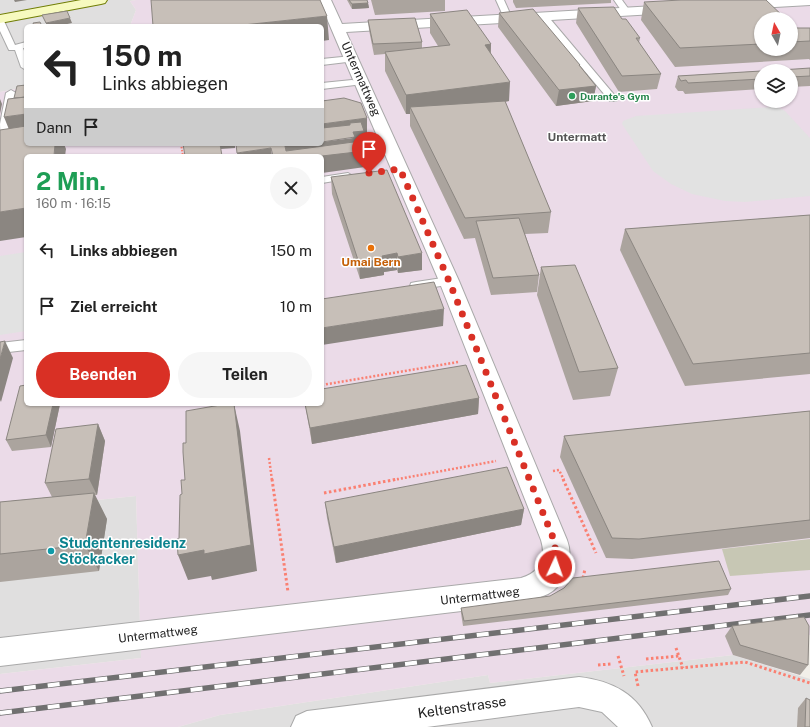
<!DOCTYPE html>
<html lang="de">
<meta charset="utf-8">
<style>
:root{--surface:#fff;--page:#f6f6f6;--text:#222;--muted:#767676;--accent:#d93025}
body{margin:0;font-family:"Public Sans",sans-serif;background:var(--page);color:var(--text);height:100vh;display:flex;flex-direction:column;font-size:15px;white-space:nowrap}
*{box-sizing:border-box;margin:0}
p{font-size:13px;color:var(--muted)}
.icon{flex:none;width:22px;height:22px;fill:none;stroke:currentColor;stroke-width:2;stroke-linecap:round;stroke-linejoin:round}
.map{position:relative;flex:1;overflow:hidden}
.side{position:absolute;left:24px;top:154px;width:300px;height:252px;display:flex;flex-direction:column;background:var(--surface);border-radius:6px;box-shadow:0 1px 3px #0004}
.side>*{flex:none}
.hud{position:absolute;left:24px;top:24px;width:300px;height:122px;border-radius:6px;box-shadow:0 1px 3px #0004;background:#fff;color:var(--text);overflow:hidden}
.needle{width:26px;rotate:351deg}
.buttons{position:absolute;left:754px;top:12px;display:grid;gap:8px}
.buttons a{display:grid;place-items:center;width:44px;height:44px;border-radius:50%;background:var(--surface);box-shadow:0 1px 3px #0004;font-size:20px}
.pin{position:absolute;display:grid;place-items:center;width:34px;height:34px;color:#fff;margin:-41px -17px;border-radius:50% 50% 50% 0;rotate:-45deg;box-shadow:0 0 4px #0007}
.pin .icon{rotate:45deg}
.me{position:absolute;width:44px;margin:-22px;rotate:3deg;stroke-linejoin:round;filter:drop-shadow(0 0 3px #0008)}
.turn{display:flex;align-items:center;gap:14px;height:84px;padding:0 12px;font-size:18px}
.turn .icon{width:52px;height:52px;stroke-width:2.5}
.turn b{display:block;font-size:28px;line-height:34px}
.then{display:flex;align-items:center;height:38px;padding:0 12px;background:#0003;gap:8px;font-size:15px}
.round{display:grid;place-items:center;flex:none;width:42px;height:42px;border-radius:21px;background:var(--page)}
.headline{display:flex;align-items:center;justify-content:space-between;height:68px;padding:0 12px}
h1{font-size:24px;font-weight:700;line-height:30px;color:#1e9e55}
.cta{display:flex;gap:8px;margin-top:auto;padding:8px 12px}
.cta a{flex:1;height:46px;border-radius:24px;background:var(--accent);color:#fff;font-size:16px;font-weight:700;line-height:46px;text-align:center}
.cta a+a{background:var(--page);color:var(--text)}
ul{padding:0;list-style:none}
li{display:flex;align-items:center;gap:12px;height:56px;padding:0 12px}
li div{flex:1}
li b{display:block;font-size:15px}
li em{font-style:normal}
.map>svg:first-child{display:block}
.residential{fill:#e0dfdf}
.industrial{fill:#ebdbe8;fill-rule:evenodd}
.construction{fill:#c7c7b4}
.parking{fill:#e2e2e2}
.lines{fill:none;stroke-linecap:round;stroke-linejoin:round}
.lane-casing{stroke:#a9a9a9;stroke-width:2}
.street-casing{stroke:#a9a9a9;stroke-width:2}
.secondary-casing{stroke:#707d05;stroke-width:2}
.path-far2{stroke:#fa8072;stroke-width:2;stroke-dasharray:1.5 1.5;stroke-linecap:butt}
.path-far1{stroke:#fa8072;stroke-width:2.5;stroke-dasharray:2 2;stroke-linecap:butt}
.path{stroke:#fa8072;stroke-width:3;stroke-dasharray:2.5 2.5;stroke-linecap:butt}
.lane{fill:#fff;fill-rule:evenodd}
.street{fill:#fff;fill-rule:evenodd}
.secondary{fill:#f7fabf;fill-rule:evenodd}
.rail-casing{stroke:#707070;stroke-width:5.5}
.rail{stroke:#fff;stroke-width:4;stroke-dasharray:12;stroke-linecap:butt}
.wall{fill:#aba49e}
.shaded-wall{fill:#8b8681}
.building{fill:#c7bfb8;stroke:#8b8681}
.route{stroke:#d93025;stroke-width:7;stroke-dasharray:0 12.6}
.leisure-dot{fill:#2e9e5b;stroke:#fff;stroke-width:1.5}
.food-dot{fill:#e8710a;stroke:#fff;stroke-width:1.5}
.culture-dot{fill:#0f9aa8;stroke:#fff;stroke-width:1.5}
.labels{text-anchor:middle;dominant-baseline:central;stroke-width:3;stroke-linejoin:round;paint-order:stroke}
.far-leisure-label{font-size:10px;font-weight:bold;fill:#27864d;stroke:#fff;text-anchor:start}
.street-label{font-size:12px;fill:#222;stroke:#fff}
.far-quarter-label{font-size:12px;font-weight:bold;fill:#555;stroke:#fff}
.food-label{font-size:12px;font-weight:bold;fill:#c56008;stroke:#fff}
.near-culture-label{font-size:14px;font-weight:bold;fill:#0d838f;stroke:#fff;text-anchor:start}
.near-street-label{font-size:14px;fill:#222;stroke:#fff}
</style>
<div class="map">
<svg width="810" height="727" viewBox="0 0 810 727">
<rect width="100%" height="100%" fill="#f2efe9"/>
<g class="residential">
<polygon points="0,0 136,0 130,1 136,10 130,26 26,26 26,87 0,92"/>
<polygon points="136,496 141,658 0,674 0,510"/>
<polygon points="733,655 810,679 810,727 178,727 220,715 488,675 490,683"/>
</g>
<path class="industrial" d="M136,0H810V635L801,636L800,675L733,655L490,683L488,675L220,715L178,727H0V674L141,658L136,496L0,510V92L26,87V144H322V26H130L136,10L130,1ZM761,19H791V49H761ZM761,71H791V101H761ZM26,156H322V404H26Z"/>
<polygon class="construction" points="810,539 810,570 730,576 722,549"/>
<g class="parking">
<polygon points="772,107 779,108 785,111 810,138 810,196 745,202 725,201 692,194 671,184 653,171 622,124 623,121 636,116"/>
<polygon points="26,252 26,331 0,335 0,256"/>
</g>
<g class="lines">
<g class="lane-casing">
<g id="lane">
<polygon points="496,0 504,0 512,18 511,20 505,20"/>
<polygon points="614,0 622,0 630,11 629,13 623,13"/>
<polygon points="540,14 546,14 616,97 618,99 616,101 610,101 540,18 539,16"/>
<polygon points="0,18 4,21 15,45 26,42 26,48 23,48 26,56 26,70 21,67 15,50 9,50 8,48 0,31"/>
<polygon points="352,56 357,59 355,61 322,65 322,59"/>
<polygon points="352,80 355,81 357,83 355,85 322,89 322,83"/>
<polygon points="11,90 16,93 6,145 1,148 0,124 6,93"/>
<polygon points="348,173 353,176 352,178 322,183 322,177"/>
<polygon points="449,277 453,278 455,281 453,284 416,290 411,289 410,286 411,283 416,282"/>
<polygon points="26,340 26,350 0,353 0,343"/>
</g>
</g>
<g class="street-casing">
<g id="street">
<path d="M319,0H331L342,24L672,5L677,6L678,9L677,12L672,13L346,32L459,281L567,540C574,558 566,585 548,594C539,598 530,601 521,604L0,666V638L521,578C540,572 547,560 541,540L439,281Z"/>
<polygon points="761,0 810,0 810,5 740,9 735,8 734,5 735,2"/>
<path d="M579,677C613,681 638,694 652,727H618L602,712L579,707L427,727H291L296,716L307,711Z"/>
</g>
</g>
<g class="secondary-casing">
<polygon id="secondary" points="81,0 107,0 105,3 101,4 0,23 0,15"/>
</g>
<polyline class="path-far2" points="181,144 183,156"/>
<g class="path-far1">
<polyline points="322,385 458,362"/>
<polyline points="269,458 272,480"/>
<polyline points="553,471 559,470 564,480"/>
<polyline points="393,480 496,461"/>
</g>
<g class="path">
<polyline points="272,479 288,592"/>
<polyline points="563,479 596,553"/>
<polyline points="324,493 398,479"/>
<polyline points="583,578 585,569"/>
<polyline points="676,648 683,668"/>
<polyline points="618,656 624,676"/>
<polyline points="646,659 679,656"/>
<polyline points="598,665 611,664"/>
<polyline points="638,686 635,672 745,662 810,683"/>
</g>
<use href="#lane" class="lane"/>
<use href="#street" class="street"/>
<use href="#secondary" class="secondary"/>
<g class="rail-casing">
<g id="rail">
<polyline points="0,691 810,596"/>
<polyline points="0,713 810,615"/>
</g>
</g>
<use href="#rail" class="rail"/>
</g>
<g class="wall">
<polygon points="347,0 367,0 368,3 369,8 352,9"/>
<polygon points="371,0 445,0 445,11 375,15"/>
<polygon points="513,0 611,0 611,3 516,8 513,2"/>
<polygon points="644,2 761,19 761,49 791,49 791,24 796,28 810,28 810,60 809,59 675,67 641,20"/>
<polygon points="578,8 622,19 640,38 639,43 661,74 657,89 619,92 576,23"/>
<polygon points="499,13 580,65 580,66 596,86 593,101 556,106 498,27"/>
<polygon points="430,14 491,44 491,54 509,101 505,102 551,212 548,233 525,234 539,275 537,292 491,295 475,238 464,239 410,126 410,114 406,114 385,71 385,54 374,55 369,30 368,20 422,42 422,48 438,46 430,33"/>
<polygon points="810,68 810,86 791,87 791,71"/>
<polygon points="761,71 761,89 685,94 683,91 678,91 675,87 678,76"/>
<polygon points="331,177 422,270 398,273 397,270 384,272 384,275 360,279 332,194"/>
<polygon points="810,215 810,374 685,386 620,250 625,229"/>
<polygon points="541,267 618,368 610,396 573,400 537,295"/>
<polygon points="479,398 478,414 312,444 305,404 322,404"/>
<polygon points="26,404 60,404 51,447 12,451 6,440"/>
<polygon points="810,411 810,538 632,559 606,558 560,457 564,436"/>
<polygon points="98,424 105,441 97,495 95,495 107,519 99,571 0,582 0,502 52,497 45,483"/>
<polygon points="325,502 524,509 521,525 336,563 327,518"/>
<polygon points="731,589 728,595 463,626 461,613 461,608"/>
<polygon points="732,626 808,665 800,675 733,655 725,636"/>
<polygon points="806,698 810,727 797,727 798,708"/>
</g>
<g class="shaded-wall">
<polygon points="14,0 27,0 15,2"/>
<polygon points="368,3 369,8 352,9 352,4"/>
<polygon points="327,16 329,40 322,41 322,26 234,26"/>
<polygon points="70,18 72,23 58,26 46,26 46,23"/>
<polygon points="491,44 490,63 485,45"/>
<polygon points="510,82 509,101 413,113 410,107 410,114 406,114 406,95"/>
<polygon points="596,86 593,101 556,106 559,90"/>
<polygon points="0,99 2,104 0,114"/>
<polygon points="26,114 26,131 10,132 4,117"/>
<polygon points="367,118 367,134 364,134 365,147 355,148 356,152 365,151 365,167 322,173 322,156 286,156 285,146 304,144 322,144 322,142 353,138 353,136 351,136 350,123 350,136 322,140 322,124"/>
<polygon points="55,144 64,144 66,149 65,156 54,156"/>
<polygon points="220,144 235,144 235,148 221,149"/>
<polygon points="271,148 272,156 238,156 237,153"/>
<polygon points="26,208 26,237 0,241 0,212"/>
<polygon points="397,253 397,270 384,272 384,275 360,279 359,263 382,256"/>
<polygon points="422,253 422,270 398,273 398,257"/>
<polygon points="444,309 443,326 322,345 322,328"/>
<polygon points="5,341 13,358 1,402 0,400 0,359"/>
<polygon points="479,398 478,414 312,444 310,428"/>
<polygon points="53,404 60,404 51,447 46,435"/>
<polygon points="234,404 240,431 257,571 212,580 211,576 188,580 178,555"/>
<polygon points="98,424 105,441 97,495 89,479"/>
<polygon points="94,493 107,519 99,571 85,545"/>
<polygon points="524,509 521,525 336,563 334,547"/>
</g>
<g class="building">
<polygon points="151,0 320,0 327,16 234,26 153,26"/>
<polygon points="349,0 367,0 368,3 352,4"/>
<polygon points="681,0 766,0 786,19 761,19 761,44 680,48 644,2"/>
<polygon points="614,7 622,19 626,19 640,38 636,38 661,74 622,76 578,8"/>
<polygon points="533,9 580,65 579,65 596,86 559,90 499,13"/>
<polygon points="467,10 491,44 485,45 510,82 406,95 385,52 450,45 430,14"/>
<polygon points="67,11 70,18 46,23 42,15"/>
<polygon points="415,18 422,42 373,44 368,20"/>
<polygon points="40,22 42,26 34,26 33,23"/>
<polygon points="791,24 796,28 810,28 810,41 791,42"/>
<polygon points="810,68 810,76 791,77 791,71 766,71"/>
<polygon points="761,71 761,79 688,83 686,80 681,81 678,76"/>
<polygon points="26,85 26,97 14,98 17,86"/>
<polygon points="26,97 26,114 4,117 8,99"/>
<polygon points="344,98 361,103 367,118 322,124 322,101"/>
<polygon points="505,101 551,212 465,218 410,107"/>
<polygon points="361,122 364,131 353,132 355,137 322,142 322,128 350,125 350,123"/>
<polygon points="26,126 26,144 55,144 54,156 26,156 26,208 0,212 0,130"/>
<polygon points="361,141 365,151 322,156 273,156 271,148 237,153 236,144 304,144 285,146 286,151"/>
<polygon points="183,144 220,144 222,156 185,156"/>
<polygon points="387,170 422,253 398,257 397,253 382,256 383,259 359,263 331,177"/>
<polygon points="810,215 810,353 693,364 625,229"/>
<polygon points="519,218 539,275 493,278 476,221"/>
<polygon points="575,265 618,368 579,372 541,267"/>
<polygon points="434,282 444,309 322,328 322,299"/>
<polygon points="5,341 0,359 0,342"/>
<polygon points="466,365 479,398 310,428 305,404 322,404 322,389"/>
<polygon points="26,385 26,404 53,404 46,435 6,440 20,386"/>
<polygon points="226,404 234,404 251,545 204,554 204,550 178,555 177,539 179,539 180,495 182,494 181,480 185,480 183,452 183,443 186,443 186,411"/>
<polygon points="810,411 810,520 639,539 612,538 564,436"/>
<polygon points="98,424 89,479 45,483 56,429"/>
<polygon points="507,467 524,509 334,547 325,502"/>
<polygon points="94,493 85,545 0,554 0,502"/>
<polygon points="719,561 731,589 464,621 461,608 550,596 564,588 573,578"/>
<polygon points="804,617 809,626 808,665 740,645 732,626"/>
<polygon points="806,698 810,700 810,727 805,727"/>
</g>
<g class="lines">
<polyline class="route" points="369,173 400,169 449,281 554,540 556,555 555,567"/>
</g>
<circle class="leisure-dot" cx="572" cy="96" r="4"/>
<circle class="food-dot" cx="371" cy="248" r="4"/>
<circle class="culture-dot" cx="51" cy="551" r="4"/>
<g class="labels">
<g class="far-leisure-label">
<text x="580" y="96">Durante's Gym</text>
</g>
<g class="street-label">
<text transform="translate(361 79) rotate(66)">Untermattweg</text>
<text transform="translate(480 596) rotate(-7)">Untermattweg</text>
<text transform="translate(158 634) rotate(-7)">Untermattweg</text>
</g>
<g class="far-quarter-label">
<text x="577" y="137">Untermatt</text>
</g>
<g class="food-label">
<text x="371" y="262">Umai Bern</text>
</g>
<g class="near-culture-label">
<text x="59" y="543">Studentenresidenz<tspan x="59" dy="16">Stöckacker</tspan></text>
</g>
<g class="near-street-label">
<text transform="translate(462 707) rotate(-8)">Keltenstrasse</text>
</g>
</g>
</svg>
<div class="buttons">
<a><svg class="needle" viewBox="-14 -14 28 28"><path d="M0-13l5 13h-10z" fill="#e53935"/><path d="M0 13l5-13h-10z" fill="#767676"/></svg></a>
<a><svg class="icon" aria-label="layers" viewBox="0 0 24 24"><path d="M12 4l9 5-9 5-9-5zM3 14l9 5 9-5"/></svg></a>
</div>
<div class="pin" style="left:369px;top:173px;background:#d93025"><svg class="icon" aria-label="arrive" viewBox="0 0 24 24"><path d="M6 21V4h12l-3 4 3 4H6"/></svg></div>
<svg class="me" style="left:555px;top:567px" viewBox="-20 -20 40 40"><circle r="17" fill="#d93025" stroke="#fff" stroke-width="3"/><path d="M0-11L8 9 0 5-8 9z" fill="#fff"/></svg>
<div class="hud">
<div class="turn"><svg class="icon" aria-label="left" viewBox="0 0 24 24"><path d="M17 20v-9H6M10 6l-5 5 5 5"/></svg><div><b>150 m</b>Links abbiegen</div></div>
<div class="then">Dann<svg class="icon" aria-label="arrive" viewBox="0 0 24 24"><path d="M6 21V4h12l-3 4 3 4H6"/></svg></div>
</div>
<section class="side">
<div class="headline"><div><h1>2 Min.</h1><p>160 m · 16:15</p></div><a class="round"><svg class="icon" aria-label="close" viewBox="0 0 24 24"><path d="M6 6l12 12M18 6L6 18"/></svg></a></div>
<ul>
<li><svg class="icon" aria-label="left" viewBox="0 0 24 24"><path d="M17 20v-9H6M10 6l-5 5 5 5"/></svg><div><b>Links abbiegen</b></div><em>150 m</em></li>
<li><svg class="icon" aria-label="arrive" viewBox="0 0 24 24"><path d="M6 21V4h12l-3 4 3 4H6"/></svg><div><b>Ziel erreicht</b></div><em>10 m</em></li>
</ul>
<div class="cta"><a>Beenden</a><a>Teilen</a></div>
</section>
</div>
